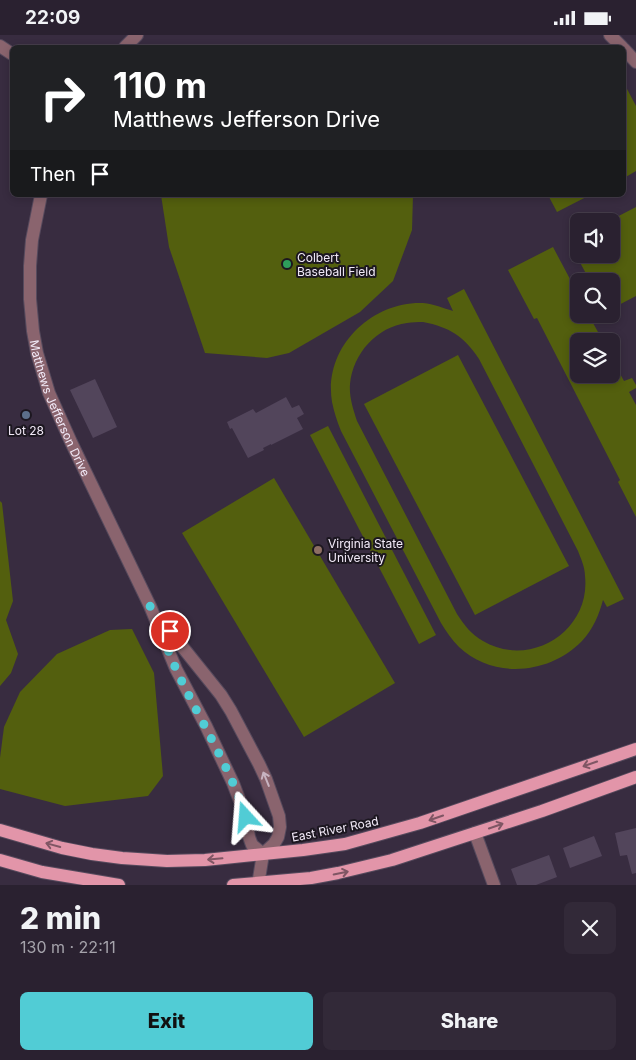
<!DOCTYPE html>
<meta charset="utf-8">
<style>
:root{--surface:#2a2130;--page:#322938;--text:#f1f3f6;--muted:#a5a3ab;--line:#463e4c;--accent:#51ccd5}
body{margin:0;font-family:Inter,sans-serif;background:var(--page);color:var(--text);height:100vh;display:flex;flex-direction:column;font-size:19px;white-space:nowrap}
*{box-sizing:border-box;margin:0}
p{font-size:16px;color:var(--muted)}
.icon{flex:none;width:28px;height:28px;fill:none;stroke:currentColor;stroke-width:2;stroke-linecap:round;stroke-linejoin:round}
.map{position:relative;height:850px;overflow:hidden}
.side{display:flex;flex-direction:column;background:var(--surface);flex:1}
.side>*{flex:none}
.banner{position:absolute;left:10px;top:10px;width:616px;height:152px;border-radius:8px;box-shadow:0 2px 8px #0003,0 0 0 1px var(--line);background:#202124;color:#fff;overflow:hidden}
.buttons{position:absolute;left:570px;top:178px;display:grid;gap:10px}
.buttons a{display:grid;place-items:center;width:50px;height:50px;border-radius:8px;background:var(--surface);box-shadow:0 2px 8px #0003,0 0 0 1px var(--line);font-size:25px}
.pin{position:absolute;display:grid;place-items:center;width:42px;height:42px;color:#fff;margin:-21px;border:2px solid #fff;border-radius:50%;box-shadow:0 1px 5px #0007}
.me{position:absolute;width:55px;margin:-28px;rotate:341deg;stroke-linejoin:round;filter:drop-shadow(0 0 4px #0008)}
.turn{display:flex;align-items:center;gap:18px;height:105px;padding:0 20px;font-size:22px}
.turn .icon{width:65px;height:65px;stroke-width:2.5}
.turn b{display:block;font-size:35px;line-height:42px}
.then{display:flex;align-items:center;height:48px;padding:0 20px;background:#0003;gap:10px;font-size:19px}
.round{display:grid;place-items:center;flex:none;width:52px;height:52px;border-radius:8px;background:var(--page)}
.summary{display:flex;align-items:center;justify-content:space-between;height:85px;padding:0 20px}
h1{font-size:30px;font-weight:800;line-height:38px}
.button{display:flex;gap:10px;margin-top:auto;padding:10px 20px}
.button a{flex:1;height:58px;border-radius:8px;background:var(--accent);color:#111;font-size:20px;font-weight:800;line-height:58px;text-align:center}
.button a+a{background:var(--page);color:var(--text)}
.status{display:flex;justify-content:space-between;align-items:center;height:35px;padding:0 25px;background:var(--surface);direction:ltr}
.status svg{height:14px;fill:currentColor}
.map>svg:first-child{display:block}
.green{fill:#535f0e;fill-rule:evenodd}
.building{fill:#52455b}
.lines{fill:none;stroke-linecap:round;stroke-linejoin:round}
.minor-casing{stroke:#564a5d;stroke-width:14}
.major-casing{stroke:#564a5d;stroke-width:14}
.minor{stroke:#8a646e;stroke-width:12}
.major{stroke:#e295a9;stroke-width:12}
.oneway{stroke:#7f5664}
.oneway2{stroke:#c8b4c1}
.route{stroke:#51ccd5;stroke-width:9;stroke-dasharray:0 16.2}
.leisure-dot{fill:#2e9e5b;stroke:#1c1720;stroke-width:2}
.service-dot{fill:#5c6f8a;stroke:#1c1720;stroke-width:2}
.education-dot{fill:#8d6e63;stroke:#1c1720;stroke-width:2}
.labels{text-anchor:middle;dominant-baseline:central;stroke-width:4;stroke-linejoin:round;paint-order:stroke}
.poi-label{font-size:12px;fill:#f2eaf8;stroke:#1c1720;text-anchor:start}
.street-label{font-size:12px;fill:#f2eaf8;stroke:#1c1720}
</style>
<div class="status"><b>22:09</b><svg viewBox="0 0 49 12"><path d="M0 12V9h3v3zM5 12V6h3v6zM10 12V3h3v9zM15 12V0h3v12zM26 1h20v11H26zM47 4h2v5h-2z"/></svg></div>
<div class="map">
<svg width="636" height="850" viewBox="0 0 636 850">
<rect width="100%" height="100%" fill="#382c40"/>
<g class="green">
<polygon points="626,52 636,71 636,136 624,143 624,53"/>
<polygon points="161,160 413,160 412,195 393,246 360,277 289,318 267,323 205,318 169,212"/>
<polygon points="548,160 590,160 557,177"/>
<polygon points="636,172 636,261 611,274 611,246 590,246 569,207 579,202 579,219 611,219 611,186 609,186"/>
<polygon points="553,212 579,261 579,279 588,279 603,306 579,306 579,339 611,339 611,322 624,346 632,343 636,350 636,353 629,357 636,370 636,482 618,447 620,445 537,283 534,284 508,235"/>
<path d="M464,254L624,564L607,572L603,565C599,580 593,594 582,606C550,639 494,645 459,612C452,605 446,596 441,588L341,396C337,386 334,377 332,367C323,313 371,266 423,268C434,269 443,273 453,276L447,263ZM423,287C449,292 464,301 479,324L578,516C581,524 585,532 585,541C591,596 530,634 483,606C472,600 464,590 457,579L357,386C353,374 349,362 350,349C353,318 377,292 407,288C412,287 418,287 423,287Z"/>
<polygon points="458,320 569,531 475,580 364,369"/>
<polygon points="328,391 436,600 419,609 310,400"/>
<polygon points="274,443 395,648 304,702 182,498"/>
<polygon points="0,466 2,468 13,566 6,585 18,619 11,638 0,651"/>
<polygon points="132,594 154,638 163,741 148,761 65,771 0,754 0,723 4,692 20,657 57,619 110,595"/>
</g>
<g class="building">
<polygon points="95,344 117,392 93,403 70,355"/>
<polygon points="286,362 292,373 299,370 304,379 297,383 303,394 271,410 271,409 263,413 264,415 248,423 232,393 230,394 227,387 253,374 256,378"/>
<polygon points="636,793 636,838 632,839 627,820 620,821 615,798"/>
<polygon points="594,801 602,821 570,833 563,813"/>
<polygon points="549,820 557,842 536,850 517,850 511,834"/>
</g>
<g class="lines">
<g class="minor-casing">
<g id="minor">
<polyline points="610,0 622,12"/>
<polyline points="0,11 12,19"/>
<polyline points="125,12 137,0"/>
<polyline points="624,14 636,27"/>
<path id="s1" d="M41,160L32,205L30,231V264L33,296L37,318L49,358L71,407L150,571L176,634L206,691L233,748L246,782L249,802L252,810L263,819"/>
<polyline points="160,584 221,660 231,676 259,729 266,744 279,781 280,792 278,802 274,809 263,819 258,850"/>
<polyline points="475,798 494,850"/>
</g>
</g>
<g class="major-casing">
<g id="major">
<polyline points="0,795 62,813 92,819 122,823 167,826 205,825 303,815 345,809 420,788 636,714"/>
<polyline points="0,825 42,837 119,850"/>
<polyline points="233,850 311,843 338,838 392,825 542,776 636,742"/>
</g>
</g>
<use href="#minor" class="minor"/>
<use href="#major" class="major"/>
</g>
<defs><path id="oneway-shaft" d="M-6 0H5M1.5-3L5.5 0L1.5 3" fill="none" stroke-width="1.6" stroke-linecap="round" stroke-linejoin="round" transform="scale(1.25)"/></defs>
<g class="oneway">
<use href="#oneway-shaft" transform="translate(590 729) rotate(161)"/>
<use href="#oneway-shaft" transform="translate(436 783) rotate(161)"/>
<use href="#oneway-shaft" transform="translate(496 791) rotate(-19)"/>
<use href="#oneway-shaft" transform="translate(53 810) rotate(-165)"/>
<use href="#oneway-shaft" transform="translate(215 824) rotate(175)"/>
<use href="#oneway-shaft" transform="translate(341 838) rotate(-12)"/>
</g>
<use class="oneway2" href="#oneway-shaft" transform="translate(266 744) rotate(-112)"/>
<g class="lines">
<path class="route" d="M170,596L150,571C159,592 167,613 176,634C199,684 229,730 246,782"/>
</g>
<circle class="leisure-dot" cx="287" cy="229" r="5"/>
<circle class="service-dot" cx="26" cy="380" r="5"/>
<circle class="education-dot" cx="318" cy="515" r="5"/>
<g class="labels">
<g class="poi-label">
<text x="297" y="222">Colbert<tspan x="297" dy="14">Baseball Field</tspan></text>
<text x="26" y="395" text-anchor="middle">Lot 28</text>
<text x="328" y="508">Virginia State<tspan x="328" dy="14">University</tspan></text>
</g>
<g class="street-label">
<text stroke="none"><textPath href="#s1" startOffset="219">Matthews Jefferson Drive</textPath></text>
<text transform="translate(335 794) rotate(-11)">East River Road</text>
</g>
</g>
</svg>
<div class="buttons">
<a><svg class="icon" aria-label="sound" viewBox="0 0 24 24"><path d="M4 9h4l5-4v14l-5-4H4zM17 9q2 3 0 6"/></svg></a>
<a><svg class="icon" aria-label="search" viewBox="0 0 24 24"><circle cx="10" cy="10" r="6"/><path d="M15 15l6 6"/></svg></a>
<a><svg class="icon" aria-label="layers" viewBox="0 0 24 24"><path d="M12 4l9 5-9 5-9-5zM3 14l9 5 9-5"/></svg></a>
</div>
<div class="pin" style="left:170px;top:596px;background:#d93025"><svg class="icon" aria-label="arrive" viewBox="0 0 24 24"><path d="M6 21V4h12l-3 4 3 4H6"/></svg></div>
<svg class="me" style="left:246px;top:782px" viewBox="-20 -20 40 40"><path d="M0-17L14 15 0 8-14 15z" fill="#51ccd5" stroke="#fff" stroke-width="4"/></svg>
<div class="banner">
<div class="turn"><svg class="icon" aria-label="right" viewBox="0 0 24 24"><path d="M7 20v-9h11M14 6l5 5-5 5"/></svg><div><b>110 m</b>Matthews Jefferson Drive</div></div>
<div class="then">Then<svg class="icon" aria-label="arrive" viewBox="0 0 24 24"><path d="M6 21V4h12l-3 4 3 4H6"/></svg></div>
</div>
</div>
<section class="side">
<div class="summary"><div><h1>2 min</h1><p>130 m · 22:11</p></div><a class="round"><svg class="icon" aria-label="close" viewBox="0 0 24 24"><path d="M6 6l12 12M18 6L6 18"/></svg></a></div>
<div class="button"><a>Exit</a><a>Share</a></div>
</section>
